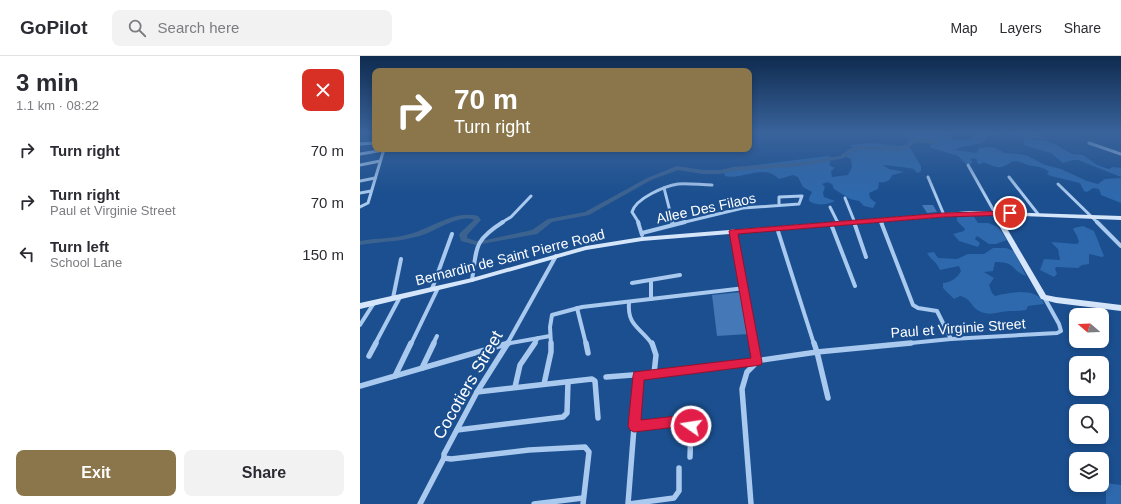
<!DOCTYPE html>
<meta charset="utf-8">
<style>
:root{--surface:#fff;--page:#f2f2f3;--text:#2b2b33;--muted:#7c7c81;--line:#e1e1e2;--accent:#8a764a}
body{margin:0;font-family:Arial,sans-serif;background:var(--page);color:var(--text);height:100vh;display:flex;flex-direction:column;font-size:15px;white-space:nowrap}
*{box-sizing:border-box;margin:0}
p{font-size:13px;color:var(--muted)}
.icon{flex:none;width:22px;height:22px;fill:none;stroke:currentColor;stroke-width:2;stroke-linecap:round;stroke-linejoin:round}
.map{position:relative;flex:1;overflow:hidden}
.side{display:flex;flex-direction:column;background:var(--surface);width:360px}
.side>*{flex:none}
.banner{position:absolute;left:12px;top:12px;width:380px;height:84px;border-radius:8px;box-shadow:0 2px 6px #0003;background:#8a764a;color:#fff;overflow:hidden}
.needle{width:26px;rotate:289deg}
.controls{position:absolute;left:709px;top:252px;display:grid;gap:8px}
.controls a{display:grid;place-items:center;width:40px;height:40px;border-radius:8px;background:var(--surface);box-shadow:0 2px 6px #0003;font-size:20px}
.pin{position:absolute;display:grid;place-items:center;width:34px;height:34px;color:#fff;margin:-17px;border:2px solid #fff;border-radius:50%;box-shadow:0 1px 4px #0007}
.me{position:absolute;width:44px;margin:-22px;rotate:283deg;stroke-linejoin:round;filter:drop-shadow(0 0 3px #0008)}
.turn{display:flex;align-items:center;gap:14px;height:84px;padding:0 16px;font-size:18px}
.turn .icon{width:52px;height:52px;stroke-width:2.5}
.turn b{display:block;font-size:28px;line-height:34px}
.round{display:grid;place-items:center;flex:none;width:42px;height:42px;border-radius:8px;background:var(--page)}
.overview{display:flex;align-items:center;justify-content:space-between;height:68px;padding:0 16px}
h1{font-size:24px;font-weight:700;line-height:30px}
.button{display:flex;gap:8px;margin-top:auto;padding:8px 16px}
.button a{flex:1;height:46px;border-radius:8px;background:var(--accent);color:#fff;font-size:16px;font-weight:700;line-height:46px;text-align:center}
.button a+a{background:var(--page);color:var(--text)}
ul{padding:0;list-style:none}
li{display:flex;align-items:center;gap:12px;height:52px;padding:0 16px}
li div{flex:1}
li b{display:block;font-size:15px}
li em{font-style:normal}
header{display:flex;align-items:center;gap:24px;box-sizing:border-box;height:56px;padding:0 20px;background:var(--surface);border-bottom:1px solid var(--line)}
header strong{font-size:19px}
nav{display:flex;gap:22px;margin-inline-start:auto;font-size:14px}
.search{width:280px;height:36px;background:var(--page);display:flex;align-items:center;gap:10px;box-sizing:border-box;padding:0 14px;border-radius:8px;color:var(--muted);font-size:15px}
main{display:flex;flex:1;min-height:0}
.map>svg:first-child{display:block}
.green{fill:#2e69ad}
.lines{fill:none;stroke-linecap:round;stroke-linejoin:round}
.river{fill:#3c6290;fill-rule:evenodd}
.building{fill:#4478b7}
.street-far2{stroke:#a9c9ee;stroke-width:3}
.street-far1{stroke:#a9c9ee;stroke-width:4}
.street{stroke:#a9c9ee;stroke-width:5.5}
.secondary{fill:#d6e6fa;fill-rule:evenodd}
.route{fill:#e11d48;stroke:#92132f}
.labels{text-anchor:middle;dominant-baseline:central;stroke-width:4;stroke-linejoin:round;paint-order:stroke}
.street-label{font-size:14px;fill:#fff;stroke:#1b4f8f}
.near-street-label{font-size:17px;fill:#fff;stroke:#1b4f8f}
</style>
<header>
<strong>GoPilot</strong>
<div class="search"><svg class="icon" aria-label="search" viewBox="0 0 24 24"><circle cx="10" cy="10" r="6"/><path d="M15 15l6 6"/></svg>Search here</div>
<nav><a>Map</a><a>Layers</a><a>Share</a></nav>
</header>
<main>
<section class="side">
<div class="overview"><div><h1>3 min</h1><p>1.1 km · 08:22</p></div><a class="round" style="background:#d93025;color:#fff"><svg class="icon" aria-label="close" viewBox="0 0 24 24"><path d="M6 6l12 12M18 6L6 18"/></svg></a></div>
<ul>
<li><svg class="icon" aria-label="right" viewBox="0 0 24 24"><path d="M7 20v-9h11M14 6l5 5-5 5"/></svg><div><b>Turn right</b></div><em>70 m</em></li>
<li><svg class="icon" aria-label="right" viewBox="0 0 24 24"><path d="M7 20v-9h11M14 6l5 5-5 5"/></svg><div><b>Turn right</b><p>Paul et Virginie Street</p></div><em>70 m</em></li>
<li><svg class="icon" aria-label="left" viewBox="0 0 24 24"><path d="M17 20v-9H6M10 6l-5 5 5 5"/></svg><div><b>Turn left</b><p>School Lane</p></div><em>150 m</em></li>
</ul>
<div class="button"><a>Exit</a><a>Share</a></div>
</section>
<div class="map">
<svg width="761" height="448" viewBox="0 0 761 448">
<rect width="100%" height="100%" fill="#1b4f8f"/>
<g class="green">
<path d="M542,76H587L592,83C601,86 613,84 618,76C633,76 678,74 687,84L645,78L627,80L623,87C617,88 598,91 595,94L617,97L619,92L633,91L645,97L659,98L668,100L685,109L701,113L727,125L738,128L745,123L761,122V147L741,139L739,133L733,132L727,136L724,135L720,127L691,120L687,118L689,116C683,110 676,111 668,109C663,107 659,105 653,105C641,113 638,113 624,106L621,108H618L616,103L611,102L612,107L609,109L606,108L598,100L569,91L574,87L573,86L559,84L549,85Z"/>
<polygon points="651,80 686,85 699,90 701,92 712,98 723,99 737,109 749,113 753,111 761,112 761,121 718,104 713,104 703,107 691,97 667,90 664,89 664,84"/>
<path d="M512,87L537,90L544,89L549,90L561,110V115L558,117C556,116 555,114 553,113C552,112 526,109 523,109L529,113L544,116L532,119C530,125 526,127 519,126L518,133L509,137L510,142L516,147L513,152L504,150L499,145L490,143L474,133L472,128L467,126L462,128L465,131L463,137L464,141L475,145C467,149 456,150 449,145V142L452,136L443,131L438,121L433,119L419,123C404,107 383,124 365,120L364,117L379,111L468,100L472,102L469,109L475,112L471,115L472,121L488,119L492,111L491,103L481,98L499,94L505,91L494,92L489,89Z"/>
<polygon points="613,159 618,167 628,167 638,171 647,184 636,188 629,188 617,180 615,183 620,187 618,191 599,185 593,178 604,175 605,173 597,165 597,160"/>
<polygon points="723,170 734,175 744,200 742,201 729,198 729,208 722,209 718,212 696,211 695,213 697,218 694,221 680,214 684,203 700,204 698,193 691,186 717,188 719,186 717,180 713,173 714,172"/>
<path d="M633,192H646L654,195L666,220C650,214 657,206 635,206L633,215L624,216L634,222L629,229L632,237L635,240C649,236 678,231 684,248L668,250L666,254C660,255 655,255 650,255C639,255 630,261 619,255C610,250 612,243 600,240L594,243L583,232V227C592,226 597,222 601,215L599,210L580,214C576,205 571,204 567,197L574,196L578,202L597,203L608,198H624Z"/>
<polygon points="746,427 761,429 761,448 746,448"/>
</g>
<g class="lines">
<path class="river" d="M558,83L576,84L579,86L576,88L555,86L545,95L495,94L484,102L443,110L373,115L360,118H343L318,114L291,124L229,159L192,166L177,178L116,189L101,185L99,179L100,177L114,164C103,158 79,172 68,177C46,186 23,185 0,189V185C16,182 34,183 50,178C72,172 94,154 118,160L121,164L107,179V182L116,185L126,184L172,174L188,163L225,156L287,122L317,110L343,114H360L373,111L443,106L480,100L491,92L500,90L543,91L549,85Z"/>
</g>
<g class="building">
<polygon points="562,149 573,149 577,156 567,157"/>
<polygon points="381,236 389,278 357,280 352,239"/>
</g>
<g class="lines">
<g class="street-far2">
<polyline points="11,76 15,79"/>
<polyline points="729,87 761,98"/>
<polyline points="0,88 15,87"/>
<polyline points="0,98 24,94"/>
<polyline points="0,109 20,105"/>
<polyline points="608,109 635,157"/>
<polyline points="568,121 584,159"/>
<polyline points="649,121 678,158"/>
<polyline points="0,125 15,122"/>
<polyline points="698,128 738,167"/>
<polyline points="304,132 313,167"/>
<polyline points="0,137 11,135"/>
<polyline points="485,142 495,167"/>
<polyline points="0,151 8,147 24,93"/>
<polyline points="470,151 478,167"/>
<polyline points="521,165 522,167"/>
<polyline points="141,167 151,161 171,140"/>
<path d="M279,167L272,156C276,142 305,130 318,128C329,127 341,129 352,129"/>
<polyline points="321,167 383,152 439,148 442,140 419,141 419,149"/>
</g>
<g class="street-far1">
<polyline points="278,166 282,179"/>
<polyline points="312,166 313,169"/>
<polyline points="477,166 478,168"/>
<polyline points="494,166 506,201"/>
<polyline points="521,166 553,249 558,252 577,255 591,283"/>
<polyline points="737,166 761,190"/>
<polyline points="471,168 495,230"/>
<polyline points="417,172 454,288"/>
<polyline points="373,175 394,288"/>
<polyline points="282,177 325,166"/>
<path d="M112,224C117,192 113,185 143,166"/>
<polyline points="291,224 291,243"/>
<polyline points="272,227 320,219"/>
<polyline points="72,233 92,178"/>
<polyline points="33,242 41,203"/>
<path d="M269,246C267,270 280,271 292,288"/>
<polyline points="217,252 226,288"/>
<polyline points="0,269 14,247"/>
<polyline points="15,288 40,241"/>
<polyline points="51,288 78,232"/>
<polyline points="73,288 77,280"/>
<polyline points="145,288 190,280"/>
<polyline points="147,288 196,200"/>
<polyline points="174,288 178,282"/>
<polyline points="191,288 190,271 192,259 222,251 385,232"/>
<polyline points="541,288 591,283 697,277 701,275 699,268 684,241"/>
</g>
<g class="street">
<polyline points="148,287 117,336 84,398 84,402 91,403 169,394 225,391 229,396 223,448"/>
<polyline points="226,287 228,297"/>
<polyline points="292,287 296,299 294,318"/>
<polyline points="454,287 457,296 551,287"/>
<polyline points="9,300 16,287"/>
<polyline points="62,312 74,287"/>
<polyline points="35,320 51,287"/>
<polyline points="246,321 326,315 457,296 468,342"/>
<polyline points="184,328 191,296 191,287"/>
<polyline points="0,330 149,287"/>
<polyline points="155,331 160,309 175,287"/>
<polyline points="117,336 232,323 235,325 238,362"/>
<polyline points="274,370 328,365 331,370 330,401"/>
<polyline points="97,374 203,361 207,357 208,326"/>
<polyline points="60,448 84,402"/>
<polyline points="174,448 223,442"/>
<polyline points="268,448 278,320"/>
<polyline points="269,448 314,442 319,435 319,412"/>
<polyline points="391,448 382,333 387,316 397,306 393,287"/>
</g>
<polygon class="secondary" points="610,155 761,160 761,164 639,159 686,239 696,241 761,249 761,255 696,247 681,243 633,159 610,159 282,185 226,194 112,226 0,253 0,247 112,222 226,190 282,181"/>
</g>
<linearGradient id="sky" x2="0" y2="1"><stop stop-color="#0f2b4f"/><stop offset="0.55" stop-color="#39639b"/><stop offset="1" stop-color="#39639b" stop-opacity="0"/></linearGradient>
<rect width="761" height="139" fill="url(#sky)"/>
<polygon class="route" points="650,155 652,156 652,159 584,161 378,178 402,306 401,309 284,324 281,364 326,359 334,362 337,370 335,374 331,376 327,374 325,370 274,376 270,374 268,370 273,320 274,316 391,302 369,175 371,174 584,157"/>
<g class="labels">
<g class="street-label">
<text transform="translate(346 152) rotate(-12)">Allee Des Filaos</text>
<text transform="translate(150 201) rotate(-14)">Bernardin de Saint Pierre Road</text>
<text transform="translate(598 272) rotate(-4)">Paul et Virginie Street</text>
</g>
<g class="near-street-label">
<text transform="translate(108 329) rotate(-60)">Cocotiers Street</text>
</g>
</g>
</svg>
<div class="controls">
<a><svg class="needle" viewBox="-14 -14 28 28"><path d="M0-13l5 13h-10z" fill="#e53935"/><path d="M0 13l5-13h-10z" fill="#7c7c81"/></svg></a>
<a><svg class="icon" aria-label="sound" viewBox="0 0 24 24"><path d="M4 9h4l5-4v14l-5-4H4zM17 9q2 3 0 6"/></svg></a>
<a><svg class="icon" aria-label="search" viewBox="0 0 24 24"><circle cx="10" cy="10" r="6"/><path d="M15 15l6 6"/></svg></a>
<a><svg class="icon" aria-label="layers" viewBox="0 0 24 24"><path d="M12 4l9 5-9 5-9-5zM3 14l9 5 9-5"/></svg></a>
</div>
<div class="pin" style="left:650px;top:157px;background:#d93025"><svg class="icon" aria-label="arrive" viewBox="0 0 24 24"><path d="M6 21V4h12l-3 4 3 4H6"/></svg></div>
<svg class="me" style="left:331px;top:370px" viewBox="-20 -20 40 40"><circle r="17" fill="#e11d48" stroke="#fff" stroke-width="3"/><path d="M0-11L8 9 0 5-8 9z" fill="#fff"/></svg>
<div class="banner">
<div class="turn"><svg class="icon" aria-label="right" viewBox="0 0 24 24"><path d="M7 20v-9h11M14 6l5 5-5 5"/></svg><div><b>70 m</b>Turn right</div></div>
</div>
</div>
</main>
